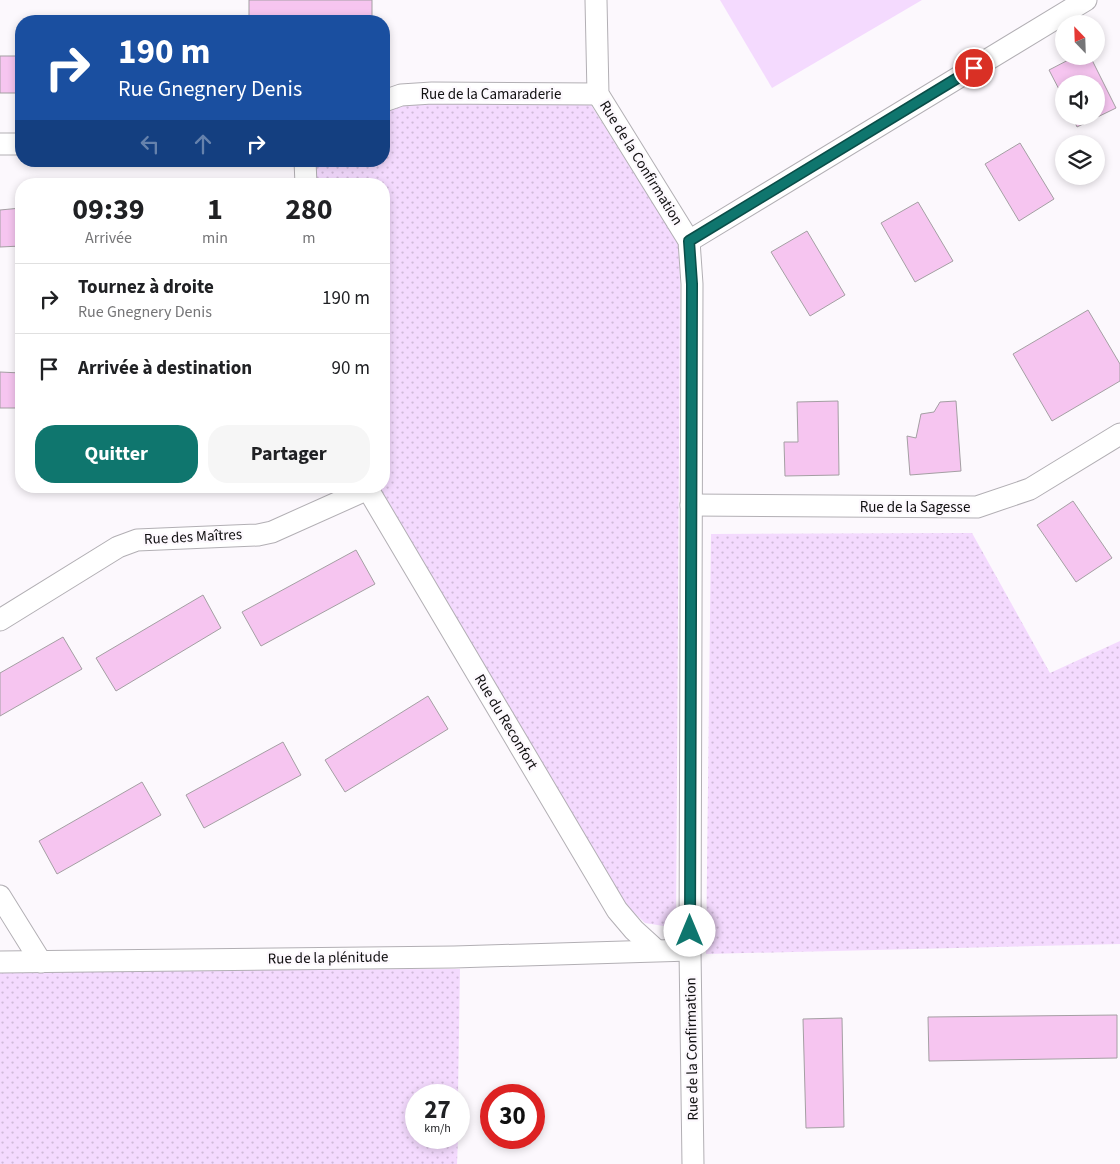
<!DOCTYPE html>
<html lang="fr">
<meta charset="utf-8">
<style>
:root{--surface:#fff;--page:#f6f6f6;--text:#202124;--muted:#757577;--line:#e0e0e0;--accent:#0f766e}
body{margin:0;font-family:"Source Sans 3",sans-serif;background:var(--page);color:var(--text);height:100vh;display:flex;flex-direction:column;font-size:19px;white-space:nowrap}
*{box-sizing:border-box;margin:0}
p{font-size:16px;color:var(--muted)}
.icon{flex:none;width:28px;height:28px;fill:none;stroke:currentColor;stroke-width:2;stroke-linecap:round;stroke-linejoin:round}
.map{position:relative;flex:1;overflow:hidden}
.side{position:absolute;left:15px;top:178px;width:375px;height:315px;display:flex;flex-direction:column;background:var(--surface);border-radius:20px;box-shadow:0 2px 8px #0003}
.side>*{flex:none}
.banner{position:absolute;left:15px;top:15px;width:375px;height:152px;border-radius:20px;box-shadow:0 2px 8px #0003;background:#1a4fa0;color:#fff;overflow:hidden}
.needle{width:32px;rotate:337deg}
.tools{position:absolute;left:1055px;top:15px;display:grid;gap:10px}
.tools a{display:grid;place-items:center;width:50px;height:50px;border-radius:50%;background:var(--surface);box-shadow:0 2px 8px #0003;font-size:25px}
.speed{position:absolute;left:405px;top:1084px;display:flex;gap:10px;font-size:25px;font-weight:700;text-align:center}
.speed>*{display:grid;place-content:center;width:65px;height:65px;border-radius:50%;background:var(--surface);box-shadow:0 2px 8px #0003;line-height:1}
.speed small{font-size:12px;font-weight:400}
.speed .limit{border:8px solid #d22;background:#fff;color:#111}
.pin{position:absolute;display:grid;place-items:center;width:42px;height:42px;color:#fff;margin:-21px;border:2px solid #fff;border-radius:50%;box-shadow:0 1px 5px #0007}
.me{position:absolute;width:55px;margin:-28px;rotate:0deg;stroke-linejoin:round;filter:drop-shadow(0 0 4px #0008)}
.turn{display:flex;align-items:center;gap:18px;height:105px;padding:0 20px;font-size:22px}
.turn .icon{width:65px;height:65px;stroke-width:2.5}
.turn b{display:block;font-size:35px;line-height:42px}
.lanes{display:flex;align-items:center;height:48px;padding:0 20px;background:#0003;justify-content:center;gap:25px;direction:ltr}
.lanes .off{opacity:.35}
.eta{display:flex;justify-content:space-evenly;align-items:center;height:85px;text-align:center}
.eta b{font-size:30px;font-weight:700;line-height:35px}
.button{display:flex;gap:10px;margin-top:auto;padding:10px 20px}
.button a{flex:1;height:58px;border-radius:20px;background:var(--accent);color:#fff;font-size:20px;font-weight:700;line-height:58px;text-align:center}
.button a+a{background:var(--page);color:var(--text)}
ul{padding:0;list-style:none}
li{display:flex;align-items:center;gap:15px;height:70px;padding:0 20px;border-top:1px solid var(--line)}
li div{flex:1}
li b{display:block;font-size:19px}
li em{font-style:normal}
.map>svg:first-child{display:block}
.green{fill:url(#green-dots)}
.pitch{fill:#f4dafe}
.building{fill:#f6c5f0;stroke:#a49fa3}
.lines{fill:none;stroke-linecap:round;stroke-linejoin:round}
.street-casing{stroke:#b2afb4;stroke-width:23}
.street{stroke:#fff;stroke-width:21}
.route-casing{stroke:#0a4d48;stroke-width:12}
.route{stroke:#0f766e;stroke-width:9}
.labels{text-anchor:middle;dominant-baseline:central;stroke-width:4.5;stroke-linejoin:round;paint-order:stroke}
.street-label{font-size:15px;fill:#100f10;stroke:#fcf8fd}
</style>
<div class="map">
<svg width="1120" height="1164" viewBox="0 0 1120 1164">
<defs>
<pattern id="green-dots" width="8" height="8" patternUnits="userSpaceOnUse" patternTransform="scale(1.25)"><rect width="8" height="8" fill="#f4dafe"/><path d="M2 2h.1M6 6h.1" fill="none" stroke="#d0bad9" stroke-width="1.8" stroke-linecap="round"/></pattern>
</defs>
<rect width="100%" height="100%" fill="#fcf8fd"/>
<g class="green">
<polygon points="392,103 591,105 679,245 680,284 676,928 645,923 625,904 375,486 384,486 384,184 307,184 306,161 384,161 384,108"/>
<polygon points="972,533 1050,673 1120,641 1120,944 706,954 711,534"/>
<polygon points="460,969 458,1095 416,1095 416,1138 458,1138 457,1164 0,1164 0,970"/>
</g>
<polygon class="pitch" points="720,0 922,0 772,88"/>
<g class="building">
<rect x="249" y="0" width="123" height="21"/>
<polygon points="17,39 21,39 21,93 0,93 0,56 17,56"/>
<polygon points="1076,56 1090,56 1116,108 1077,127 1072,116 1096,116 1096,84 1064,84 1064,99 1049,70"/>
<polygon points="1020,143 1054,199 1019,221 985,164"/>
<polygon points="918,202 953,261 915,282 881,223"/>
<polygon points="21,208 21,246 0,247 0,210"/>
<polygon points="807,231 845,295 810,316 771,252"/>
<polygon points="1088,310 1120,364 1120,381 1052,421 1013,354"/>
<polygon points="0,372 21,373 21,408 0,408"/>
<polygon points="838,401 839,475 785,476 784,442 798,442 797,402"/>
<polygon points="956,401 961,471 910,475 907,436 916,438 921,414 934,412 940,402"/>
<polygon points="1073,501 1112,558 1076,582 1037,525"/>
<polygon points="356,550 375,584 261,646 242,612"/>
<polygon points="203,595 221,628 116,691 96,658"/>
<polygon points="63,637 82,669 0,716 0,673"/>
<polygon points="428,696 448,729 345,792 325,760"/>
<polygon points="283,742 301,775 204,828 186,795"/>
<polygon points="142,782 161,815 57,874 39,841"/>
<polygon points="1117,1015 1117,1058 929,1061 928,1017"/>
<polygon points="842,1018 844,1127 806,1128 803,1019"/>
</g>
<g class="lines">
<g class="street-casing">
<g id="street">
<polyline points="596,0 598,94 689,241 692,284 690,950 693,1164"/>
<polyline points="384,101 401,95 432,93 598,94"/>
<polyline points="0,144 21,144"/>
<polyline points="305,161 306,184"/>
<polyline points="689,241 1086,0"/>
<polyline points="366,486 617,910 634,930 656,950"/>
<polyline points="691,505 977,507 1030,489 1120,434"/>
<polyline points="0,620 118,547 137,540 258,535 272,532 368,489"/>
<polyline points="0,896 41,962"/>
<polyline points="0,962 454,957 690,950"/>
</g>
</g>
<use href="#street" class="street"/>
</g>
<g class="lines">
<g class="route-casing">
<polyline id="route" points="690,931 692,284 689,241 974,68"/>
</g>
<use href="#route" class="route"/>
</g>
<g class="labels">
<g class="street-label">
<text x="491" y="94">Rue de la Camaraderie</text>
<text transform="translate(641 163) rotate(58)">Rue de la Confirmation</text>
<text x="915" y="507">Rue de la Sagesse</text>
<text transform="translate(193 537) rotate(-3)">Rue des Maîtres</text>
<text transform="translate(506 722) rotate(59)">Rue du Reconfort</text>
<text transform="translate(328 958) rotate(-1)">Rue de la plénitude</text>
<text transform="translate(692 1049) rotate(-91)">Rue de la Confirmation</text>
</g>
</g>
</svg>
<div class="tools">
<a><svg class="needle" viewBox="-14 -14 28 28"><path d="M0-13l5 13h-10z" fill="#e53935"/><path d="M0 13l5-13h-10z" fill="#757577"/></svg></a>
<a><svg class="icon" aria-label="sound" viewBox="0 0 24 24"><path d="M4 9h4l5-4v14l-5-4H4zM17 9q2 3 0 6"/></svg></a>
<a><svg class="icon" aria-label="layers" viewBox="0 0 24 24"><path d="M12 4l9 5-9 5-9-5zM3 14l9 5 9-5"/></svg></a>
</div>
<div class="speed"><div>27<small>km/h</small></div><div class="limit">30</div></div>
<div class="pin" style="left:974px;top:68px;background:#d93025"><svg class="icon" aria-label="arrive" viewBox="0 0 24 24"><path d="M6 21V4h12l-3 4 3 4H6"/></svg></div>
<svg class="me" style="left:690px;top:931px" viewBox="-20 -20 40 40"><circle r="19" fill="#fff"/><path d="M0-13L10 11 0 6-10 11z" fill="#0f766e"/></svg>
<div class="banner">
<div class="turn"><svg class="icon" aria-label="right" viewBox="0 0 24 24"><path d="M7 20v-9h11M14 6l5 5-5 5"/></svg><div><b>190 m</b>Rue Gnegnery Denis</div></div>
<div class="lanes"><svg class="icon off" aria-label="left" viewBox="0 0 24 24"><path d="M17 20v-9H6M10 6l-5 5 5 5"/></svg><svg class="icon off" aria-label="ahead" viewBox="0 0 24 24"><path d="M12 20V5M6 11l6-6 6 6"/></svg><svg class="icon" aria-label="right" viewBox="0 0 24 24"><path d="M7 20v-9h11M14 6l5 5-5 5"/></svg></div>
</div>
<section class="side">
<div class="eta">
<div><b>09:39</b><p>Arrivée</p></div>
<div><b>1</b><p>min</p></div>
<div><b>280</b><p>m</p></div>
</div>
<ul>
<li><svg class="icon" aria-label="right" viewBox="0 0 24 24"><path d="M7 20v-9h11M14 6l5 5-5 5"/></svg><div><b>Tournez à droite</b><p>Rue Gnegnery Denis</p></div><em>190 m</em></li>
<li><svg class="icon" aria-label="arrive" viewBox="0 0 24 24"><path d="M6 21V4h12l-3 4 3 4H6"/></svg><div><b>Arrivée à destination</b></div><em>90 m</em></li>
</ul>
<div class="button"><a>Quitter</a><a>Partager</a></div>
</section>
</div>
